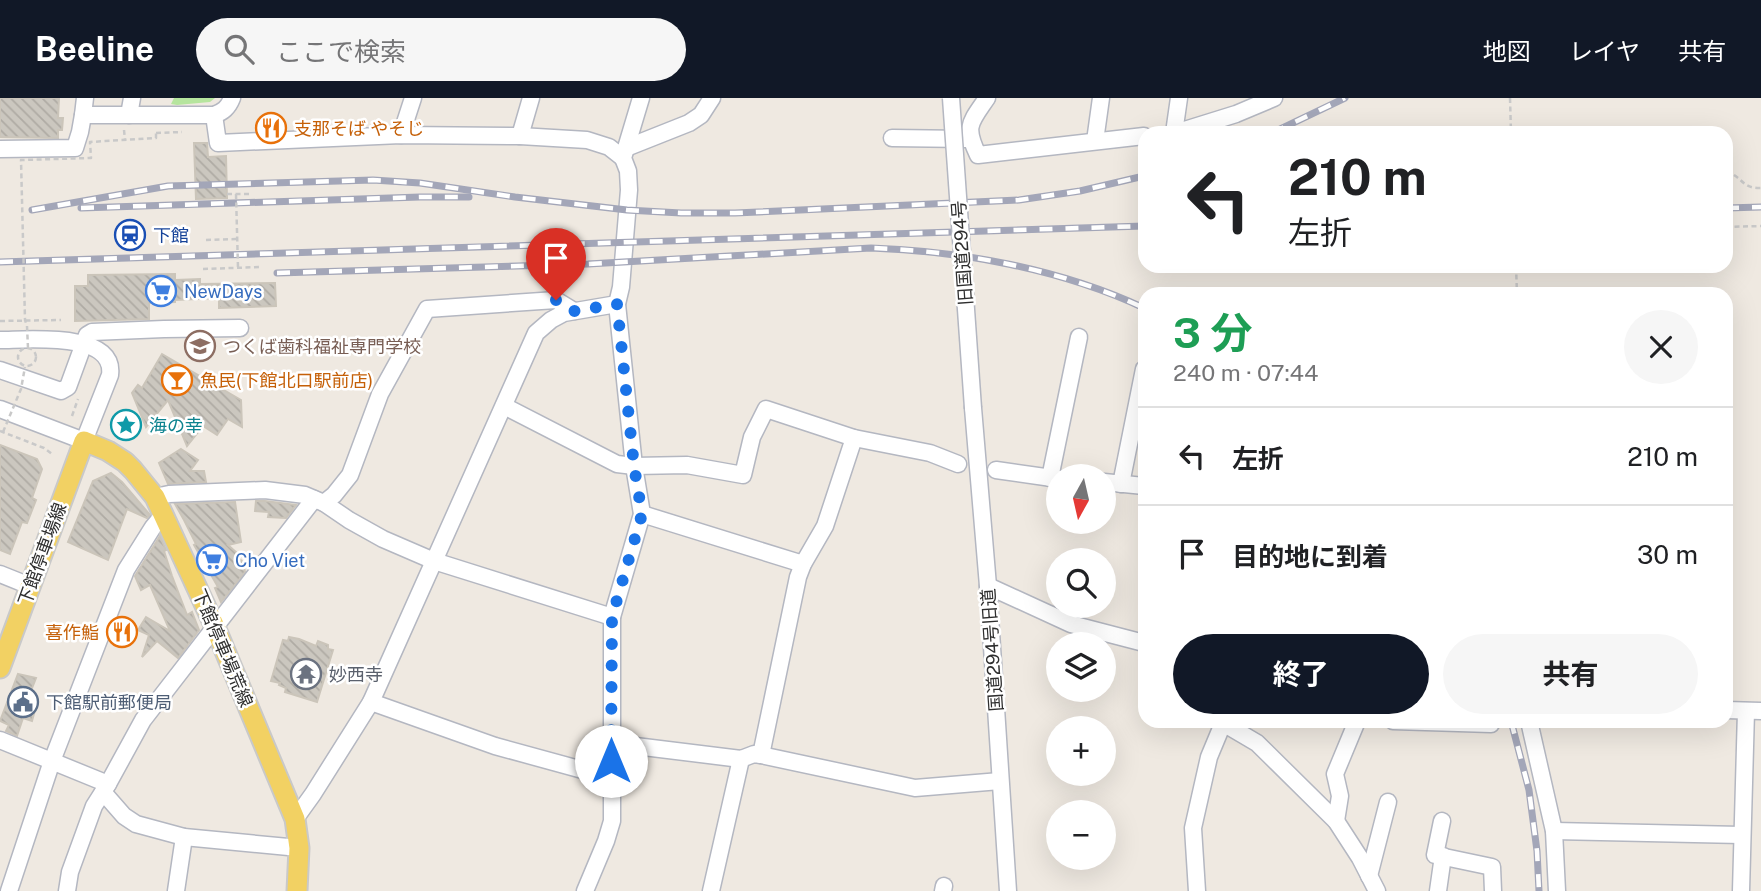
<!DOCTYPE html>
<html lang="ja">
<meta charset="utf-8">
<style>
:root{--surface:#fff;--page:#f6f6f6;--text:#202124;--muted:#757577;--line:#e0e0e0;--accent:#111827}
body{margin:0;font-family:"Public Sans","Noto Sans JP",sans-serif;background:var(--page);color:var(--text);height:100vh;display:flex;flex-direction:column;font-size:26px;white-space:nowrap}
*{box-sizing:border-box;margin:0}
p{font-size:23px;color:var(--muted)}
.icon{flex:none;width:38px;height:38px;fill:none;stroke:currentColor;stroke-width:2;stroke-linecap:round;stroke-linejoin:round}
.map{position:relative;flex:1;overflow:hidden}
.sheet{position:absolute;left:1138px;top:189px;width:595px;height:441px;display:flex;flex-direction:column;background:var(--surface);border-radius:21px;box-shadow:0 7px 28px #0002}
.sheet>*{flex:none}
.guide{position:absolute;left:1138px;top:28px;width:595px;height:147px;border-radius:21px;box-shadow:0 7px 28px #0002;background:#fff;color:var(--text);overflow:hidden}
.needle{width:46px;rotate:188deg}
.fabs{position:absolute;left:1046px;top:366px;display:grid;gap:14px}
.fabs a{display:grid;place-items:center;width:70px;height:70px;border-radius:50%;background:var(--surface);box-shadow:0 7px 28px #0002;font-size:35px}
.pin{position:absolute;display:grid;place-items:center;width:60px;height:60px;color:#fff;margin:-72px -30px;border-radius:50% 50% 50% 0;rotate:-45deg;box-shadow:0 0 7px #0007}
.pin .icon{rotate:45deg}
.me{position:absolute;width:77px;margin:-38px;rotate:0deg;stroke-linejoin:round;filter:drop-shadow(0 0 5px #0008)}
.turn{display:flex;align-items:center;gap:24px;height:147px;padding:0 35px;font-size:32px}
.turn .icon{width:91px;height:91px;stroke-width:2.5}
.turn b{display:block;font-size:49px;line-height:60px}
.round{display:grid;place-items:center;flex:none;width:74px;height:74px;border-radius:37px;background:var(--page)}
.overview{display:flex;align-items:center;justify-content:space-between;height:119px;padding:0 35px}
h1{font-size:42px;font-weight:700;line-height:52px;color:#1e9e55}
.cta{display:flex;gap:14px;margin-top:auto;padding:14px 35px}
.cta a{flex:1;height:80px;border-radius:42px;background:var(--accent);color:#fff;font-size:28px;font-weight:700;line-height:80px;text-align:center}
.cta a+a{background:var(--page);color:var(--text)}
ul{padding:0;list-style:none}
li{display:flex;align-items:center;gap:21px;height:98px;padding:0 35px;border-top:2px solid var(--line)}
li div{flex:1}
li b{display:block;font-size:26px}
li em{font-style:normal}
header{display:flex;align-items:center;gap:42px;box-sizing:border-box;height:98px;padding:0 35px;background:var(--accent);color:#fff}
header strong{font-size:33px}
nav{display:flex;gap:38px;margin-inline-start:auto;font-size:24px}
.search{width:490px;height:63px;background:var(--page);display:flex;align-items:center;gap:18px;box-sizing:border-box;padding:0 24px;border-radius:38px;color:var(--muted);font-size:26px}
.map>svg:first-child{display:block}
.grass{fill:#b6e59e}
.building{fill:url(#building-back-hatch);stroke:#cbc5ba;stroke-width:2}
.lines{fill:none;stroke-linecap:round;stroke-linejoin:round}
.minor-casing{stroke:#b4b7c1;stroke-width:19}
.major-casing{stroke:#c9c9c9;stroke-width:23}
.path{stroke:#c9c9c9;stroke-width:2.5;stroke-dasharray:5 3.5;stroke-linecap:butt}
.minor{stroke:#fff;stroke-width:16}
.major{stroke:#f2d163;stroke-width:19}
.rail-casing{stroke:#a3a6b8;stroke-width:7}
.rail{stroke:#fff;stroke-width:4.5;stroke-dasharray:13;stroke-linecap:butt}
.minor-bridge-casing{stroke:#b4b7c1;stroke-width:19;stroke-linecap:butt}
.path-bridge{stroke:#c9c9c9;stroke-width:2.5;stroke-dasharray:5 3.5;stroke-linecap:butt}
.minor-bridge{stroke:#fff;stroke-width:16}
.route{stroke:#1a73e8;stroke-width:12;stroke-dasharray:0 21.6}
.labels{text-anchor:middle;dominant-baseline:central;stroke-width:5;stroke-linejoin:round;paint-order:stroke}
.food-label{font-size:18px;fill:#c56008;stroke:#fff;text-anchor:start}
.transit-label{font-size:18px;fill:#164399;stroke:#fff;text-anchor:start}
.street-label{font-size:18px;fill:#2e2e2e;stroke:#fff}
.shop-label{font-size:18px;fill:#366cbe;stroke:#fff;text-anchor:start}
.education-label{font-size:18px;fill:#785e54;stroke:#fff;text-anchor:start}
.culture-label{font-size:18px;fill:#0d838f;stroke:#fff;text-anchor:start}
.worship-label{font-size:18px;fill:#5b616d;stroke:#fff;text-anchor:start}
.service-label{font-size:18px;fill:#4e5e75;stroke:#fff;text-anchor:start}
</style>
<header>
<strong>Beeline</strong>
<div class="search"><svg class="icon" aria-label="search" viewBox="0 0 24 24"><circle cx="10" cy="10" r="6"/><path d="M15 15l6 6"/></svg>ここで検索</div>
<nav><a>地図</a><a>レイヤ</a><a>共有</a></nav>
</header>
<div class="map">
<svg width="1761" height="793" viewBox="0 0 1761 793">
<defs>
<pattern id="building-back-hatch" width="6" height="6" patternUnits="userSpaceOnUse" patternTransform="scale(1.75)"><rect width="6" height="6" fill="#cbc7bf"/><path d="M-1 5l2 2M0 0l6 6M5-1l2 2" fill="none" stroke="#afaba4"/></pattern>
</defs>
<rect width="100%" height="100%" fill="#efe9e1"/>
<polygon class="grass" points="174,0 215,0 210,4 177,7 171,6"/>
<g class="building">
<polygon points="0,0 59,0 58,20 63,20 62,32 58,32 58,40 0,39"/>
<polygon points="194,45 207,45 208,59 226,58 227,100 196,101"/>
<polygon points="175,176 175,182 200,181 200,186 275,185 276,208 219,210 219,200 175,202 175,204 149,205 149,221 75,223 75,188 88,188 88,177"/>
<polygon points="162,256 241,302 242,329 228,321 217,337 203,328 187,348 168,302 146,329 132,295 138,287 142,290"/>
<polygon points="0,347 37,361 42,371 32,400 36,402 27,425 22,424 10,456 0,452"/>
<polygon points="181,351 198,362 190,373 204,373 206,384 168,386 159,365"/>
<polygon points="111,375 122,384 150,417 147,420 127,411 108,462 68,444 93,383"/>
<polygon points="256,403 265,403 296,407 286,420 268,419 269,414 255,413"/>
<polygon points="235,404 241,444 228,447 237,455 236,458 243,464 245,474 221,504 215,490 218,489 194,447 196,446 184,422 175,406"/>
<polygon points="160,438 166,452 164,453 172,478 187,517 192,514 199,532 178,560 157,543 142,559 149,537 138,532 146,519 170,533 150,487 141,492 135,478"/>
<polygon points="289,539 299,541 316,548 318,543 328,547 328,551 333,552 317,604 285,594 286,590 279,587 280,585 271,583 283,542 288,543"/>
<polygon points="18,576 36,580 27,603 30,604 28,610 35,612 32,623 23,620 17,638 6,633 9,627 0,623"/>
</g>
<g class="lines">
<g class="minor-casing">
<g id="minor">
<polyline points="85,0 83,17 129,17"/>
<path d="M132,0L129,17H214C223,14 228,10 232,0"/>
<path d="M987,0C970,25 964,28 978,57L1144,38"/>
<polyline points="214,17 218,45 401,37 520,38 587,42 609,49 623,60"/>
<polyline points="1174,35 1179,0"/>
<polyline points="1175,35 1236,16 1274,0"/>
<polyline points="401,37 413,0"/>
<polyline points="520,38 531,0"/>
<polyline points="892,40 967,41"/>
<polyline points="1095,43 1101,0"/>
<polyline points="626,50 689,25 701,17 712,0"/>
<polyline points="0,51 75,50 80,34 83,17"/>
<path d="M0,242C28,242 116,233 110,277L84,343L0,311"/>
<polyline points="0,272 61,293 68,289 87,237 92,234 164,231 240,230"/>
<polyline points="504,308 617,366 634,368 687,367 743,377 752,339 766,311 854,340 930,355 958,366"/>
<polyline points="973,310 988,488 1008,793"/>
<polyline points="996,372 1059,381"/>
<polyline points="1050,380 1079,239"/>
<polyline points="1104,384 1144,388"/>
<polyline points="1121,386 1144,271"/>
<polyline points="155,399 169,396 265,392 305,397 324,405 349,422 383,441 434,463 612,519"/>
<polyline points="324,405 334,397 350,377 380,296 427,211 556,202 574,213"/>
<polyline points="642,416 803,466"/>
<polyline points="0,476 30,488"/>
<polyline points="988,488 1071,526 1144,545"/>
<polyline points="371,604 495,648 612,680"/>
<polyline points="1726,612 1761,613"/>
<polyline points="1393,623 1491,626 1490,623"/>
<polyline points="1529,623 1554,733 1557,793"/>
<polyline points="1223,625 1257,645 1336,723 1360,760 1377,793"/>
<polyline points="0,642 108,686"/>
<polyline points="611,645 741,661 754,656 761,657 915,690 1000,683"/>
<polyline points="761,657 798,479 803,466 825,428 854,340"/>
<polyline points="103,694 124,718 136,726 184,739 299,750"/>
<polyline points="295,721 313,696 371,604 536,235 551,222 564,215 617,206"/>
<polyline points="1336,723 1340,698 1335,676 1357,623"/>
<polyline points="1442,723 1435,757 1492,769 1493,793"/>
<polyline points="1554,733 1741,737"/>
<polyline points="1369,778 1388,704"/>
<polyline points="9,793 52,663 126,472 153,429 163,417"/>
<polyline points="67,793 70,774 94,708 108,686 143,622 314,401"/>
<polyline points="176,793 184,739"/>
<polyline points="585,793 606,743 612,723 612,519 642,416 634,368 617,206 621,189 629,92 628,73 623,60 641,0"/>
<polyline points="711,793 741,661"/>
<polyline points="943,793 944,788"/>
<polyline points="1197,793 1193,730 1209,659 1224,623"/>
<polyline points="1438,793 1443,758"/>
<polyline points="1741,793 1746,613"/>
</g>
</g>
<g class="major-casing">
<polyline id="major" points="0,570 84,343 108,353 125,364 133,372 155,399 215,529 295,721 299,750 297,793"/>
</g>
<g class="path">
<polyline points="1510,0 1511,35"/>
<polyline points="124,32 125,42"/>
<polyline points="156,35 182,34"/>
<path d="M1726,74C1742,77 1741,91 1761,90"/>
<polyline points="227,96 250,96"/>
<polyline points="1726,129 1761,128"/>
<polyline points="206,142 236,141"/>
<polyline points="1516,168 1517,196"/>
<polyline points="203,171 261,169"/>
<polyline points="0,223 61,222"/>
<circle cx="27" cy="259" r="9"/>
<polyline points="72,318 78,301"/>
<polyline points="0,333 44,350 52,356"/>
</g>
<use href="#minor" class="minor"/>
<use href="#major" class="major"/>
<g class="rail-casing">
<g id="rail">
<polyline points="1272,35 1345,0"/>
<polyline points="81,110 420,99 469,99"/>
<polyline points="1726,110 1761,109"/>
<polyline points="32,112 168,88 373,82 420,85 515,99 627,112 681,115 735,115 1019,102 1080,93 1144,78"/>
<polyline points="0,164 1144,128"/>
<path d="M277,175L588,166L871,150C962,153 1061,171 1144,210"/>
<polyline points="1511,623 1529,692 1537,753 1539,793"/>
</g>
</g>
<use href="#rail" class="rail"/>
<g class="minor-bridge-casing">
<polyline id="minor-bridge" points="951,0 973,310"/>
</g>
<g class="path-bridge">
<polyline points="236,96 238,170"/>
<polyline points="28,250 27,228 25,222 21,62 91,60 90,44 156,40 156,35"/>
<polyline points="3,334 21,291 25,269"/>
</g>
<use href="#minor-bridge" class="minor-bridge"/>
</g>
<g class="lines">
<polyline class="route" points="556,202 574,213 617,206 634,368 642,416 612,519 611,663"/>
</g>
<defs>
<g id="restaurant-ring" transform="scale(1.575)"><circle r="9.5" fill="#fff" stroke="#e8710a" stroke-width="1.5"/><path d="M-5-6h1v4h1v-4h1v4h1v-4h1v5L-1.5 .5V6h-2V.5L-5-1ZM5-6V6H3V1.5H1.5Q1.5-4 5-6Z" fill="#e8710a"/></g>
<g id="station-ring" transform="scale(1.575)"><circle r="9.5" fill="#fff" stroke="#1a4fb4" stroke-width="1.5"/><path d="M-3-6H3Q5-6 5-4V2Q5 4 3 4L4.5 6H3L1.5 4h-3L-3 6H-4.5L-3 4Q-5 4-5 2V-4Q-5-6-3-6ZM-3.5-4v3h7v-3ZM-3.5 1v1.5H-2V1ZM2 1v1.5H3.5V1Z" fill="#1a4fb4"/></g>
<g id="supermarket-ring" transform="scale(1.575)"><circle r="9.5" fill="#fff" stroke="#3f7fe0" stroke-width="1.5"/><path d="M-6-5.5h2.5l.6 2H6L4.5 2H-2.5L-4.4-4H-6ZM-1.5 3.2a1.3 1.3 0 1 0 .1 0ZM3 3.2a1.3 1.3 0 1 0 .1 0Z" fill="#3f7fe0"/></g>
<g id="school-ring" transform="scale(1.575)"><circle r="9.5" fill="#fff" stroke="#8d6e63" stroke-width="1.5"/><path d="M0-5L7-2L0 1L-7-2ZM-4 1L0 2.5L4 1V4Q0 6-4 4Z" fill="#8d6e63"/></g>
<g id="bar-ring" transform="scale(1.575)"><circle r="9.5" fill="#fff" stroke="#e8710a" stroke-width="1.5"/><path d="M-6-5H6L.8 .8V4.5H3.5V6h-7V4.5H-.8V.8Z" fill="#e8710a"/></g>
<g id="sight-ring" transform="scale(1.575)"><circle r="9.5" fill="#fff" stroke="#0f9aa8" stroke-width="1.5"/><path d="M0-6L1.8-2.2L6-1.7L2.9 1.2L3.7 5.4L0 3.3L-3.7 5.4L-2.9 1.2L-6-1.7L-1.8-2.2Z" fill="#0f9aa8"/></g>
<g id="temple-ring" transform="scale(1.575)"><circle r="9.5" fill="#fff" stroke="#6b7280" stroke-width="1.5"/><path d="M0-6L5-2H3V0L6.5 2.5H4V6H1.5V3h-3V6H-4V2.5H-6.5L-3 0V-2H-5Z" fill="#6b7280"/></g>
<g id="civic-ring" transform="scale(1.575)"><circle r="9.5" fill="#fff" stroke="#5c6f8a" stroke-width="1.5"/><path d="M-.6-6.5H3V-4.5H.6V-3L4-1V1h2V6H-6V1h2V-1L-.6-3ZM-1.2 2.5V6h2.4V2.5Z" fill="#5c6f8a"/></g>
</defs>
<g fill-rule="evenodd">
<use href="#restaurant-ring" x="271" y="30"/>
<use href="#station-ring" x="130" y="137"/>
<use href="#supermarket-ring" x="161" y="193"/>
<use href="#school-ring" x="200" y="248"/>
<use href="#bar-ring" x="177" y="282"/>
<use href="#sight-ring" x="126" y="327"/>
<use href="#supermarket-ring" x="212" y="462"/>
<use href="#restaurant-ring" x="122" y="534"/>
<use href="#temple-ring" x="306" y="576"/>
<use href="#civic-ring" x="23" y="604"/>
</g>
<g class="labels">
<g class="food-label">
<text x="294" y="30">支那そば やそじ</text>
<text x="200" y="282">魚民(下館北口駅前店)</text>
<text x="99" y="534" text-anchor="end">喜作鮨</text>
</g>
<g class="transit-label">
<text x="153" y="137">下館</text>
</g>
<g class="street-label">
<text transform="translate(962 155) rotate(-94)">旧国道294号</text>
<text transform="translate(42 456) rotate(-70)">下館停車場線</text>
<text transform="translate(223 550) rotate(67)">下館停車場荒線</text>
<text transform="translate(992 552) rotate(-94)">国道294号旧道</text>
</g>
<g class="shop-label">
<text x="184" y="193">NewDays</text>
<text x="235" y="462">Cho Viet</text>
</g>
<g class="education-label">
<text x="223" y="248">つくば歯科福祉専門学校</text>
</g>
<g class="culture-label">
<text x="149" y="327">海の幸</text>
</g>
<g class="worship-label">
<text x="329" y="576">妙西寺</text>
</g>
<g class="service-label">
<text x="46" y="604">下館駅前郵便局</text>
</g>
</g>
</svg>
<div class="fabs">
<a><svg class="needle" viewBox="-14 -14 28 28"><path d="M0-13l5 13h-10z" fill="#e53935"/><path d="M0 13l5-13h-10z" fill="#757577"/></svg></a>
<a><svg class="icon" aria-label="search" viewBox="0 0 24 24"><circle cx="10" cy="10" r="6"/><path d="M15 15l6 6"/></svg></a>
<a><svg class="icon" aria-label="layers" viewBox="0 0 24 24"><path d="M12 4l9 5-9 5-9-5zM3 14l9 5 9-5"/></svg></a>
<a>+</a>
<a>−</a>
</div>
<div class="pin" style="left:556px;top:202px;background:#d93025"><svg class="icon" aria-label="arrive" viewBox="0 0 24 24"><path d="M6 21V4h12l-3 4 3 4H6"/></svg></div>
<svg class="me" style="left:611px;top:663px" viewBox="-20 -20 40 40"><circle r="19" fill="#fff"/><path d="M0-13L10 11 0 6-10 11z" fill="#1a73e8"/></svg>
<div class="guide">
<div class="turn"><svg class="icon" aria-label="left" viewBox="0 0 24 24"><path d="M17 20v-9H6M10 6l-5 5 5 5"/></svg><div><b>210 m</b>左折</div></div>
</div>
<section class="sheet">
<div class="overview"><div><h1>3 分</h1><p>240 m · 07:44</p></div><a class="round"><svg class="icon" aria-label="close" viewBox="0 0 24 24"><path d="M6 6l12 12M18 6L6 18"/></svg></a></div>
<ul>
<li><svg class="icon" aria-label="left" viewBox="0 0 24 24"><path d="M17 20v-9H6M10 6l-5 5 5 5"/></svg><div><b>左折</b></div><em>210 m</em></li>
<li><svg class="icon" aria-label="arrive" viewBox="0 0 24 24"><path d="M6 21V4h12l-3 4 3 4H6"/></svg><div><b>目的地に到着</b></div><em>30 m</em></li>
</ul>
<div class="cta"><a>終了</a><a>共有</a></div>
</section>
</div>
